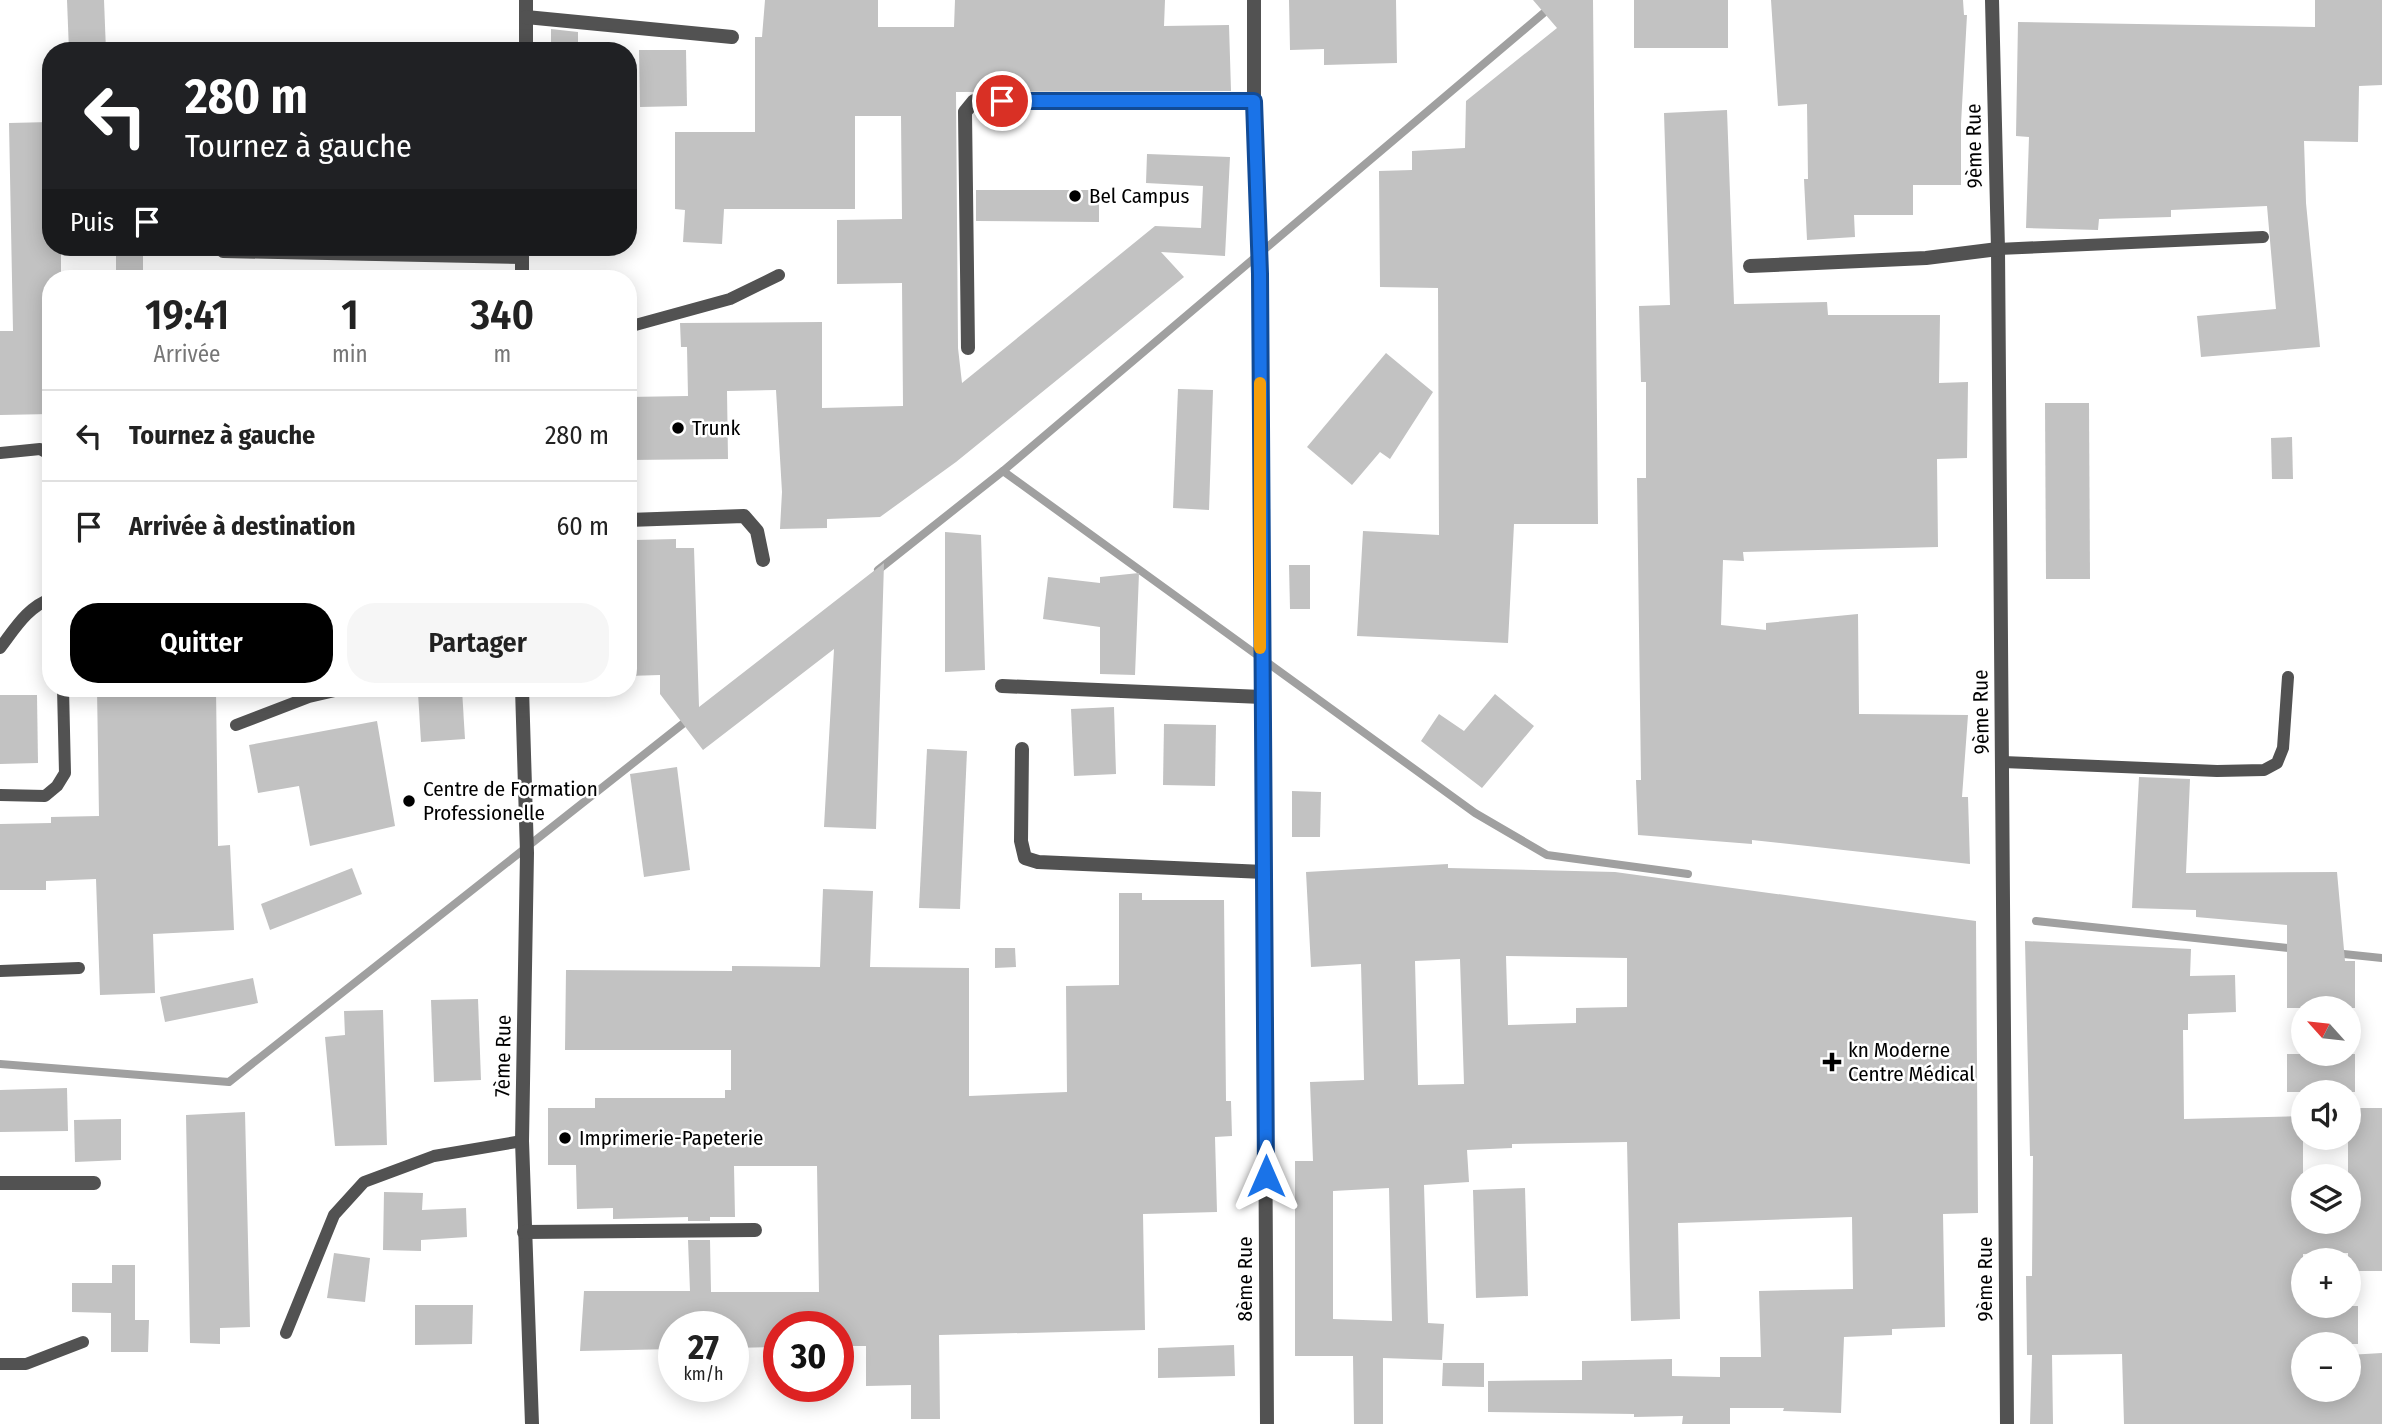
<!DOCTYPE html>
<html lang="fr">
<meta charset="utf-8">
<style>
:root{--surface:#fff;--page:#f6f6f6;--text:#222;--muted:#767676;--line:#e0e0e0;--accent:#000}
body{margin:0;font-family:"Fira Sans Condensed",sans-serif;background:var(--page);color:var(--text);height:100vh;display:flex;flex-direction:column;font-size:26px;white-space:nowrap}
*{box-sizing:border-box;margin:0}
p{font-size:23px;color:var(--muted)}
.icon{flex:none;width:38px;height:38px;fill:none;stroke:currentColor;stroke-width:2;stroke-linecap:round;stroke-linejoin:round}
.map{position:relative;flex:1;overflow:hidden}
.panel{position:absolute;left:42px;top:270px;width:595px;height:427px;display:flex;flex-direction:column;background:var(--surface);border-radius:28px;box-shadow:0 4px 18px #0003}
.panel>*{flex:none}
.banner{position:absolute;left:42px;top:42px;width:595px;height:214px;border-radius:28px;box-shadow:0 4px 18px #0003;background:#202124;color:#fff;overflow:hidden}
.needle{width:46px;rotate:297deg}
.controls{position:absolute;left:2291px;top:996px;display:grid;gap:14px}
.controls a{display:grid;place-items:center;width:70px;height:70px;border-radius:50%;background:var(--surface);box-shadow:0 4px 18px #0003;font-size:35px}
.speed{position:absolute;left:658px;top:1311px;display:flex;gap:14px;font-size:35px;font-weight:700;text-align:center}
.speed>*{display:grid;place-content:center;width:91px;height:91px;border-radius:50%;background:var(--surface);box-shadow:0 4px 18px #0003;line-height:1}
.speed small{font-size:18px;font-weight:400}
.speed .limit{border:10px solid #d22;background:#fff;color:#111}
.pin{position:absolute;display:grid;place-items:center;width:60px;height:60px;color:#fff;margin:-30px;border:4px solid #fff;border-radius:50%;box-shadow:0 2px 7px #0007}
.me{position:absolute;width:77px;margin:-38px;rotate:0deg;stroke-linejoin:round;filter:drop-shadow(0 0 5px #0008)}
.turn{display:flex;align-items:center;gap:24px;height:147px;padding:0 28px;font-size:32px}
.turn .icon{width:91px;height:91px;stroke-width:2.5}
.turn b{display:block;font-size:49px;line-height:60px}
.then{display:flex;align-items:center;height:66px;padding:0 28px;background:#0003;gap:14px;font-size:26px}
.eta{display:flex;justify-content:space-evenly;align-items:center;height:119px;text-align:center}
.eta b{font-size:42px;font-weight:600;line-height:49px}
.action{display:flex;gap:14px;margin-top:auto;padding:14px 28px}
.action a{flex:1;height:80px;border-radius:28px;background:var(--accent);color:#fff;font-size:28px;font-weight:600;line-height:80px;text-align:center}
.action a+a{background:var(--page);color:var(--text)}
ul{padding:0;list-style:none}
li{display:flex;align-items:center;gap:21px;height:91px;padding:0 28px;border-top:2px solid var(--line)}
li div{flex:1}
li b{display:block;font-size:26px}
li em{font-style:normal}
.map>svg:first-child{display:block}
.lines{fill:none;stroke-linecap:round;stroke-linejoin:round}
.stream{stroke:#a0a0a0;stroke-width:8}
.building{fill:#c2c2c2;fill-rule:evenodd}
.lane{stroke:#525252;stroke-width:12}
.street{stroke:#525252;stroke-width:14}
.route-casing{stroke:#114b97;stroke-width:18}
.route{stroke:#1a73e8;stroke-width:12}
.slow{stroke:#f59e0b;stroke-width:12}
.poi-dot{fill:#000;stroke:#fff;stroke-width:2.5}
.labels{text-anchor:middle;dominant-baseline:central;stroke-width:5;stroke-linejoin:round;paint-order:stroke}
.street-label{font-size:21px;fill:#000;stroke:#fff}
.poi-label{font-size:21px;fill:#000;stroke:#fff;text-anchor:start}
</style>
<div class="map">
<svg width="2382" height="1424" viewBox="0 0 2382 1424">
<rect width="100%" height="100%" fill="#fff"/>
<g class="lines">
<g class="stream">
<polyline points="1003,471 1475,813 1547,855 1688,874"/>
<polyline points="878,570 1003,471 1559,0"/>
<polyline points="2036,921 2297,949"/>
<polyline points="2334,953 2382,958"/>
<polyline points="0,1064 229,1082 689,719"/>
</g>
</g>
<g class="building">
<polygon points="67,0 104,0 106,51 69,51"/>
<polygon points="765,0 878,0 878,27 954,27 955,0 1165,0 1164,26 1229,25 1231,91 956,92 958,348 962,383 1155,226 1201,228 1203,186 1146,183 1147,154 1230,157 1225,256 1161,252 1184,277 956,462 880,517 827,519 827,528 780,529 782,492 776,390 727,391 728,459 628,460 628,397 688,396 687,347 681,347 680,323 822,322 822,408 903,406 902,283 837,284 837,220 902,219 901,116 855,116 855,209 724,209 722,244 683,242 685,210 675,209 675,132 755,132 755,37 762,37"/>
<polygon points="1289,0 1396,0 1397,63 1324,65 1324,49 1290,50"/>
<polygon points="1533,0 1593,0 1598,524 1514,524 1508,643 1357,636 1363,531 1439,535 1438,288 1380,287 1379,171 1412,170 1412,151 1465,148 1466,101 1557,28"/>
<rect x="1634" y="0" width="94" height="48"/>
<polygon points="1771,0 1963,0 1964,15 1967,15 1961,124 1961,185 1913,185 1913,215 1854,215 1855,237 1807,240 1804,179 1808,179 1807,104 1778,106"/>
<polygon points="2315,0 2382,0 2382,85 2359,86 2358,142 2304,141 2306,203 2320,347 2201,357 2197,316 2276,309 2267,206 2171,210 2171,217 2099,219 2098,230 2026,228 2029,137 2016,136 2018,22 2315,27"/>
<polygon points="551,29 578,32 578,51 551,51"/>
<polygon points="639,50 686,50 687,106 640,107"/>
<polygon points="1727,110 1734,304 1827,302 1828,315 1940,315 1939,383 1968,382 1967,458 1937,459 1938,547 1743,552 1744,561 1723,560 1721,625 1766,630 1766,623 1858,614 1859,714 1968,715 1962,797 1968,797 1970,864 1752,840 1752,844 1638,835 1636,780 1641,780 1637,478 1646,478 1646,382 1641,382 1639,306 1670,305 1664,113"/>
<polygon points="51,122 51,247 61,247 61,278 51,278 51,414 0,415 0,331 13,331 9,123"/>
<polygon points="976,190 1099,190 1099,222 976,221"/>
<rect x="116" y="247" width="27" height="31"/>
<polygon points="1386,353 1433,392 1390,459 1380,452 1352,485 1307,447"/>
<polygon points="1178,389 1213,390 1209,510 1173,508"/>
<polygon points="2045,403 2089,403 2090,579 2046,579"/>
<polygon points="2292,437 2293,479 2272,479 2271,438"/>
<polygon points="945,532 981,535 985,670 945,672"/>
<polygon points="676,539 676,548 694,548 699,707 884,563 876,829 824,827 834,649 703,750 660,694 660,675 628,676 628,616 637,616 635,540"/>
<polygon points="1289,565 1310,565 1310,609 1290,609"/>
<polygon points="1139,573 1135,675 1100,674 1100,627 1043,619 1048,577 1100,583 1100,577"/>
<polygon points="97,688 216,688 218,846 230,845 234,930 153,934 155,993 100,995 96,879 46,881 46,890 0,890 0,824 51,823 51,817 99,816"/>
<polygon points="462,690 465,739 421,742 418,693"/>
<polygon points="1495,694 1534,726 1482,788 1421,741 1439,714 1464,731"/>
<polygon points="0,695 37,695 38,763 0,764"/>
<polygon points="1114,707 1116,774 1074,776 1071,709"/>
<polygon points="377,721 395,826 310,846 299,786 258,793 249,745"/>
<polygon points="1164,724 1216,725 1215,786 1163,785"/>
<polygon points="927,749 967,751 960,909 919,908"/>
<polygon points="677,767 690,870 644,877 630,774"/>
<polygon points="2139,777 2190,779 2186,873 2337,872 2345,961 2355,961 2355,1008 2287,1008 2287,925 2196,917 2196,910 2132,908"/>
<polygon points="1292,791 1321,792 1320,837 1292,837"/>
<path d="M1448,864V868L1615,872L1976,921L1978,1213L1943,1214L1945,1327L1892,1329V1335L1844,1337L1841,1413L1783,1411L1784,1408H1730V1424H1682L1683,1416L1634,1417V1414L1488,1412V1381L1582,1380V1361L1672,1359V1376L1720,1377V1357H1761L1759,1291L1853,1289L1852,1217L1678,1223L1680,1319L1631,1321L1627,1142L1512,1144V1148L1467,1150L1469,1182L1424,1185L1428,1323L1444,1324L1442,1360L1383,1358V1424H1354L1353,1356H1295V1161H1313L1310,1082L1364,1080L1361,964L1311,967L1306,872ZM1506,956L1627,958V1007L1576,1008V1023L1508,1025ZM1460,959L1464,1084L1418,1085L1415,961ZM1389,1188L1392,1321L1333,1319V1191Z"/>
<polygon points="352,868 362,894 270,930 261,904"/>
<polygon points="823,889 873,891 870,967 969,968 969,1096 1067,1092 1066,986 1119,985 1119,893 1142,893 1142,900 1224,900 1226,1101 1231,1101 1232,1136 1215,1137 1217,1212 1143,1214 1145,1330 939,1335 940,1419 911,1419 911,1385 866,1386 866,1346 838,1346 838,1326 779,1326 779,1347 733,1348 733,1326 674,1326 674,1349 580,1351 584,1291 690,1291 688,1240 710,1240 711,1292 819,1292 817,1166 734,1166 735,1217 710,1217 710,1221 688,1221 688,1217 613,1219 613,1208 577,1209 576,1165 548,1165 548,1108 595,1108 595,1098 725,1098 725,1090 731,1090 731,1050 565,1050 566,970 732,971 732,966 820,967"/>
<polygon points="2025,941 2191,949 2190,976 2235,975 2236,1012 2188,1014 2188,1030 2183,1030 2184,1119 2303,1116 2303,1222 2348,1222 2348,1108 2382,1108 2382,1271 2348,1271 2348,1253 2303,1254 2303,1306 2358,1306 2358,1344 2303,1344 2303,1390 2348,1390 2348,1355 2382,1353 2382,1424 2124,1424 2122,1354 2052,1355 2053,1424 2030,1424 2032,1355 2027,1355 2026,1276 2032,1276 2033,1156 2030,1156"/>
<polygon points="995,948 1015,948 1016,967 995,968"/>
<polygon points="253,978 258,1003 165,1022 160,997"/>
<polygon points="478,999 481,1080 434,1082 431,1000"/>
<polygon points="383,1010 387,1145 335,1146 325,1037 345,1035 344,1011"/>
<rect x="2287" y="1054" width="68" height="38"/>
<polygon points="67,1088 68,1131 0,1132 0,1090"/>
<polygon points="245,1112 250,1327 220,1328 220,1344 190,1343 186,1115"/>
<polygon points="121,1119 121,1160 75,1162 74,1120"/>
<polygon points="1525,1188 1528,1296 1476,1298 1473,1190"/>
<polygon points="384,1192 423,1193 422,1210 466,1208 467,1237 421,1240 421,1251 383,1250"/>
<polygon points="334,1253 370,1258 365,1302 327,1298"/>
<polygon points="112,1265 135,1265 135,1320 149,1320 148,1352 111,1352 111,1313 72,1312 72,1283 112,1283"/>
<polygon points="415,1305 473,1305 472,1344 415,1345"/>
<polygon points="1234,1345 1235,1376 1158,1378 1158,1348"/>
<polygon points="1443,1363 1484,1363 1484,1387 1442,1386"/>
</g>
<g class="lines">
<g class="lane">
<polyline points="1998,249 2263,237"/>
<polyline points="223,252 522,258"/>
<polyline points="628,327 730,299 779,275"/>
<polyline points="0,453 40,449 51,455"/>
<path d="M0,648C14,630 28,606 51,599"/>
<polyline points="236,725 309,697 348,688"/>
<polyline points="2003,762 2217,771 2264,770 2277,763 2283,748 2288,677"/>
<polyline points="0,795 45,796 57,786 65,773 63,688"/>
<polyline points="0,971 79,968"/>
<polyline points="286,1333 334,1215 364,1182 434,1156 522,1141"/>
<polyline points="0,1364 26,1364 83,1342"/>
</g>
<g class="street">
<polyline points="526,0 526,51"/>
<polyline points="1254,0 1254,129 1260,274 1267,1424"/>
<polyline points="1992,0 1998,249 2007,1424"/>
<polyline points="526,17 732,37"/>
<polyline points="522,247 522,278"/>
<polyline points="1750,266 1926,258 1998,249"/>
<polyline points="968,348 965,112 974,101 1254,101"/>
<polyline points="628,520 744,516 757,531 763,560"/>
<polyline points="1002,686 1262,697"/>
<polyline points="522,688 527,853 522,1141 532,1424"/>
<polyline points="1022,749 1021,841 1025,858 1038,862 1264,872"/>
<polyline points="0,1183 94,1183"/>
<polyline points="524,1232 755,1230"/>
</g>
</g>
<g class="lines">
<g class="route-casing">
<polyline id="route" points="1002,101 1254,101 1260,274 1266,1176"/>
</g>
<use href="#route" class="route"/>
<polyline class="slow" points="1260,383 1260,648"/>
</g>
<g class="poi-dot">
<circle cx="1075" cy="196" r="7"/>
<circle cx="678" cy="428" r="7"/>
<circle cx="409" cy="801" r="7"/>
<path d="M1828.5 1051.5h7v7h7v7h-7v7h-7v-7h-7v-7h7z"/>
<circle cx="565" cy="1138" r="7"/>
</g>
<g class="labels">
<g class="street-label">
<text transform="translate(1974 146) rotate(-91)">9ème Rue</text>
<text transform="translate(1981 712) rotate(-91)">9ème Rue</text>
<text transform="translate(503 1056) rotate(-89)">7ème Rue</text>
<text transform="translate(1245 1279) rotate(-90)">8ème Rue</text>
<text transform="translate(1985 1279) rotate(-90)">9ème Rue</text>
</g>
<g class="poi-label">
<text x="1089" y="196">Bel Campus</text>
<text x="692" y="428">Trunk</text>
<text x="423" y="789">Centre de Formation<tspan x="423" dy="24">Professionelle</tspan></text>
<text x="1848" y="1050">kn Moderne<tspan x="1848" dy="24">Centre Médical</tspan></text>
<text x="579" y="1138">Imprimerie-Papeterie</text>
</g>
</g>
</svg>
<div class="controls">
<a><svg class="needle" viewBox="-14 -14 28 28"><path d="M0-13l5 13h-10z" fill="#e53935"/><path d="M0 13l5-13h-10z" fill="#767676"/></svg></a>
<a><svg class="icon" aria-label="sound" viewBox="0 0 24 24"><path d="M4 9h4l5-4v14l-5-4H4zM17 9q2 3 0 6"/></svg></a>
<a><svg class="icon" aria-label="layers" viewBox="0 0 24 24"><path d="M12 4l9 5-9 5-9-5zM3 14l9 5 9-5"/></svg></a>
<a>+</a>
<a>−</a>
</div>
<div class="speed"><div>27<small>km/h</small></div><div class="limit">30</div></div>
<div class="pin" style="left:1002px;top:101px;background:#d93025"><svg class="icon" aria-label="arrive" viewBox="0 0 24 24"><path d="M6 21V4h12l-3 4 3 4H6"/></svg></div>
<svg class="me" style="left:1266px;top:1176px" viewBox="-20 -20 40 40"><path d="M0-17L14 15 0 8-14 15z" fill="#1a73e8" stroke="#fff" stroke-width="4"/></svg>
<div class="banner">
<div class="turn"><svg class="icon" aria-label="left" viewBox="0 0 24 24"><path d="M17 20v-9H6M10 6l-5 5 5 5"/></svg><div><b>280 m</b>Tournez à gauche</div></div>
<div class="then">Puis<svg class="icon" aria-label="arrive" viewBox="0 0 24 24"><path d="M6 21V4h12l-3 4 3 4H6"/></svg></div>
</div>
<section class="panel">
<div class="eta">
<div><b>19:41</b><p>Arrivée</p></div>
<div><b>1</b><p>min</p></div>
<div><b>340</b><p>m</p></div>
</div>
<ul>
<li><svg class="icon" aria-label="left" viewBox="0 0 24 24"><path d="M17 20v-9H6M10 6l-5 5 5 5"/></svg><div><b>Tournez à gauche</b></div><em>280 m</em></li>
<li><svg class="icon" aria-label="arrive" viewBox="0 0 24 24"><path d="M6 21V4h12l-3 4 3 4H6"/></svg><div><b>Arrivée à destination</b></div><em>60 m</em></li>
</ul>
<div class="action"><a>Quitter</a><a>Partager</a></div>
</section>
</div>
